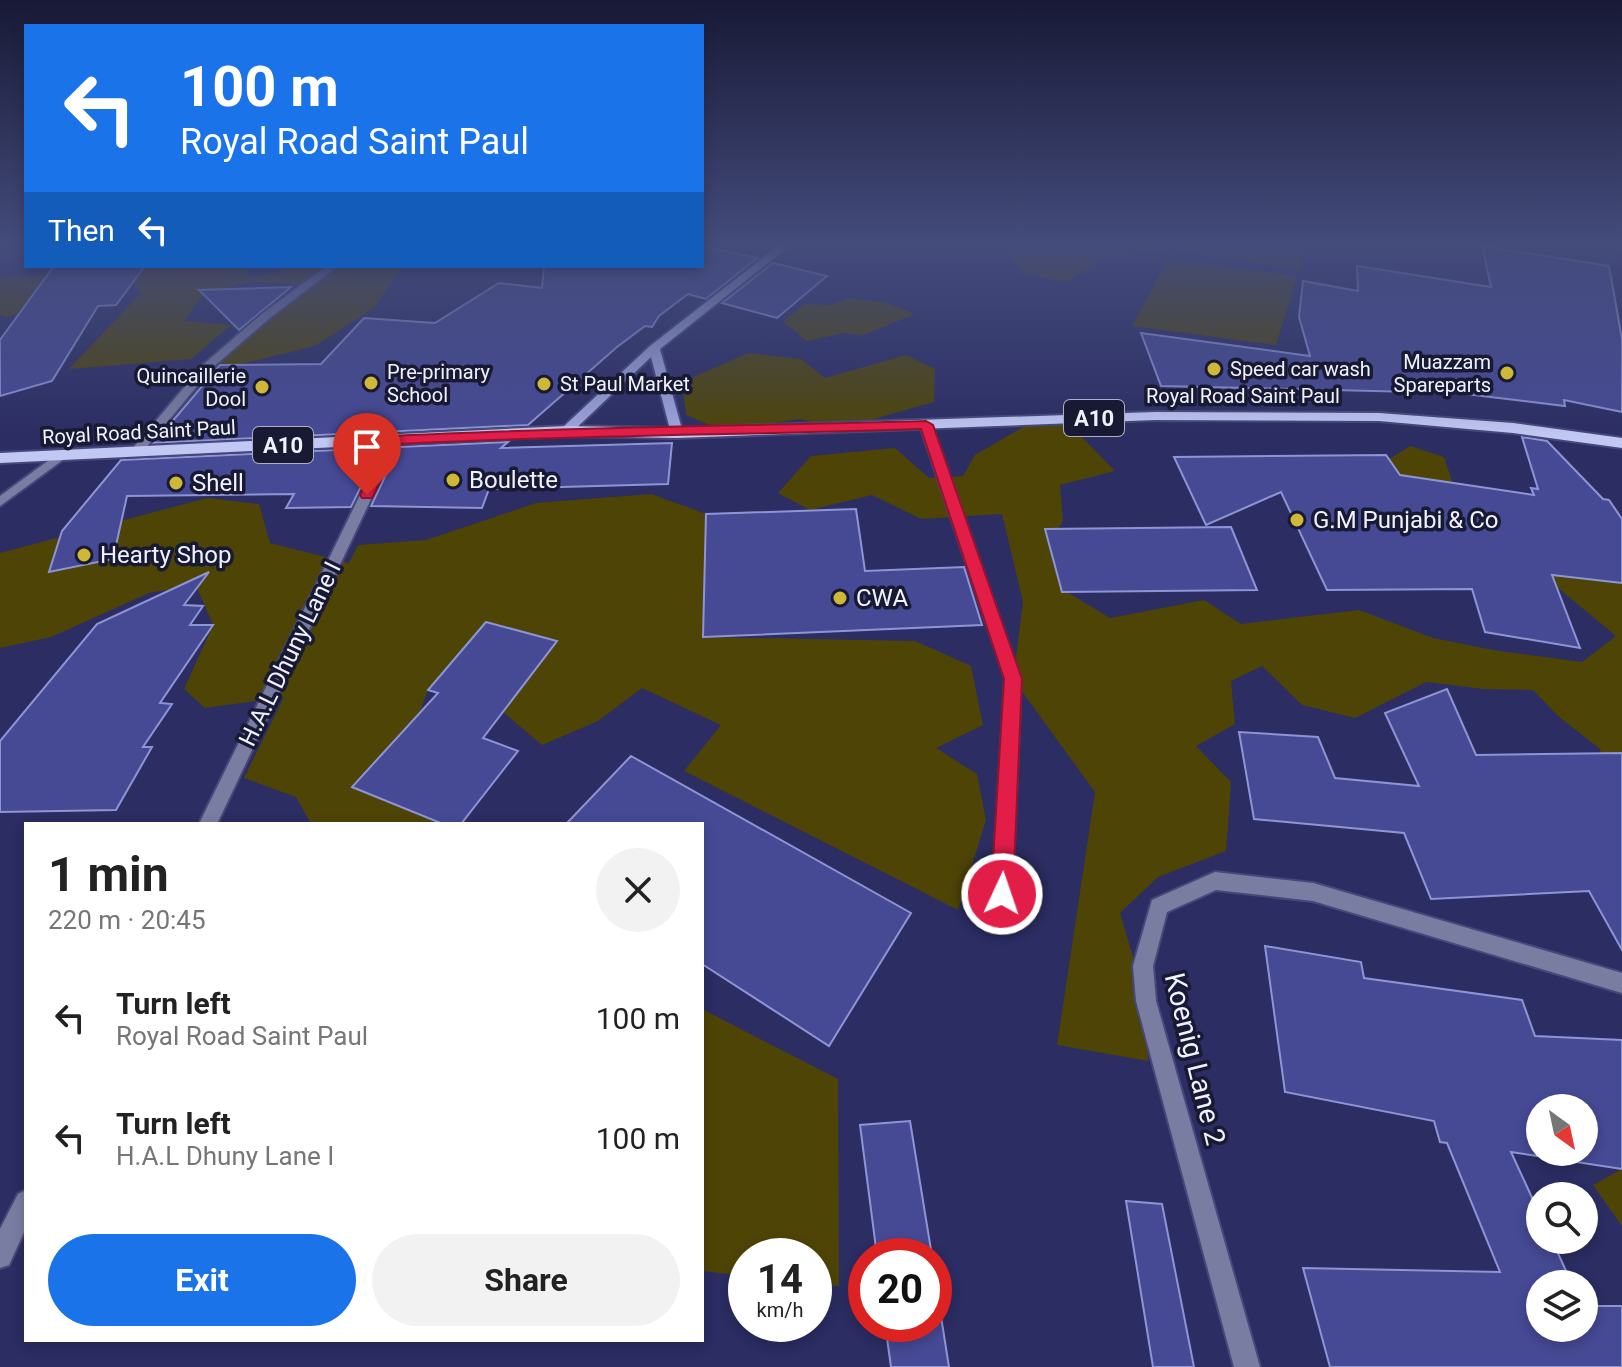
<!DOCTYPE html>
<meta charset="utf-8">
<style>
:root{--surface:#fff;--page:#f2f2f2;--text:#222;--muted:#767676;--accent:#1a73e8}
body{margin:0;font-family:Roboto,sans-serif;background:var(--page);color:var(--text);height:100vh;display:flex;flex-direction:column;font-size:30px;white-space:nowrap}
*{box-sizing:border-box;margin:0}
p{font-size:26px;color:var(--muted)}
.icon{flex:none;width:44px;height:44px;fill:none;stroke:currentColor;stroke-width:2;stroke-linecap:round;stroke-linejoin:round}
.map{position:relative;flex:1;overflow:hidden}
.side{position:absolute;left:24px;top:822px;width:680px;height:520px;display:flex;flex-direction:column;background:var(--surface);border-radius:0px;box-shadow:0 4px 12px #0003}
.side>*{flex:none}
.guide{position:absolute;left:24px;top:24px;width:680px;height:244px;border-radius:0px;box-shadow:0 4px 12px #0003;background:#1a73e8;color:#fff;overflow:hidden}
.needle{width:52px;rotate:147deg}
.buttons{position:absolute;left:1526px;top:1094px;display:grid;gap:16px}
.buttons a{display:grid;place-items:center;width:72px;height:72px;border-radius:50%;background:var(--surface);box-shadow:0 4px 12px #0003;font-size:40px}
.speed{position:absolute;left:728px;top:1238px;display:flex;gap:16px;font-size:40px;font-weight:700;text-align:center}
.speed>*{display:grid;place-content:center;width:104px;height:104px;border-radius:50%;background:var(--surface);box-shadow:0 4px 12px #0003;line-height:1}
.speed small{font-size:20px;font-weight:400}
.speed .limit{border:12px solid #d22;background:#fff;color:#111}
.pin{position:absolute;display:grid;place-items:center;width:68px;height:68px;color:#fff;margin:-82px -34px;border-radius:50% 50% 50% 0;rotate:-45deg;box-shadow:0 0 8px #0007}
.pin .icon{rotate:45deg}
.me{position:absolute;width:88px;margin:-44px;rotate:3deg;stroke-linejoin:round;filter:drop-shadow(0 0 6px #0008)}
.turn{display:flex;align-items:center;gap:28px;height:168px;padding:0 24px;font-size:36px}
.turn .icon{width:104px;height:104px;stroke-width:2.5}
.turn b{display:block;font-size:56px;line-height:68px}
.then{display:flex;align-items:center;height:76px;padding:0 24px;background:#0003;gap:16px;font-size:30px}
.round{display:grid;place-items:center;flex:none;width:84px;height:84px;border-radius:42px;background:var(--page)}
.summary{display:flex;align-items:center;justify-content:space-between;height:136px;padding:0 24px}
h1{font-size:48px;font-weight:700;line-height:60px}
.primary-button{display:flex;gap:16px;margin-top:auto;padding:16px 24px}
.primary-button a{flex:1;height:92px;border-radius:48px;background:var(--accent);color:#fff;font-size:32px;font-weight:700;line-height:92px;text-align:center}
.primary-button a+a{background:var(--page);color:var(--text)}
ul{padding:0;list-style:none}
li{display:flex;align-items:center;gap:24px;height:120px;padding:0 24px}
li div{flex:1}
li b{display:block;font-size:30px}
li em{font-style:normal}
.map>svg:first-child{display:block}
.green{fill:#4e4406}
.building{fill:#464994;stroke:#8e95d4;stroke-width:2;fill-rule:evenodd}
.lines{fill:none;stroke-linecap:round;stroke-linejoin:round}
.lane-casing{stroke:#464879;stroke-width:4}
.street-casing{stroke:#464879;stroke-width:4}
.secondary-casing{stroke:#464879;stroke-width:4}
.primary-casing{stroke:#464879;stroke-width:4}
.lane{fill:#797da1;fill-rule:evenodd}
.street{fill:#797da1;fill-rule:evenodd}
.secondary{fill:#9fa6de;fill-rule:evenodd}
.primary{fill:#c2c8f4;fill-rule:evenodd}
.route{fill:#e11d48;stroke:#92132f;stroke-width:2}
.poi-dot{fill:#cfb837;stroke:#181932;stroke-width:3}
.labels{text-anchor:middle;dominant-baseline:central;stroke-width:7;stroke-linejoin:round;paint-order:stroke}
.far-poi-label{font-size:20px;fill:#eff1ff;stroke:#181932;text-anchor:start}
.far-street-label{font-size:20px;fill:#eff1ff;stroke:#181932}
.shield{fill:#181932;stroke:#aeb0c2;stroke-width:2}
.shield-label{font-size:22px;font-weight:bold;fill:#eff1ff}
.poi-label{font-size:24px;fill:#eff1ff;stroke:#181932;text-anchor:start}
.street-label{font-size:24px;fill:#eff1ff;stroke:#181932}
.near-street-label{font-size:28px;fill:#eff1ff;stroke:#181932}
</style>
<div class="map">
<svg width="1622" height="1367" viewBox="0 0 1622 1367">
<rect width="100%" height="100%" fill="#2b2d63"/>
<g class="green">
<polygon points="1014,246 1164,246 1166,252 1105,257 1067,282 1024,274 1007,251"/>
<polygon points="1183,246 1303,246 1302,270 1182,252"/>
<polygon points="1168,259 1297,276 1276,345 1132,326"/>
<polygon points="151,266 246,266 248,279 280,272 289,266 333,266 316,279 339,266 402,266 375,307 315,346 236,365 208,366 303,285 252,282 205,292 184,321 231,325 191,359 69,369 141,293 131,278"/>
<polygon points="54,275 63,300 6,317 0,315 0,277"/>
<polygon points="848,298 885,302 915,314 863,335 843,333 807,341 783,322 804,304 831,305"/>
<polygon points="748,353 801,359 825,378 906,355 935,369 934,402 841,428 799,419 724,431 686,415 682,382"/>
<polygon points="1069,424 1115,471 1060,485 1063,521 1052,538 1067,592 1110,618 1204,600 1241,624 1359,610 1433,638 1499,651 1582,662 1616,636 1546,578 1591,556 1622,567 1622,806 1610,795 1600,749 1558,716 1533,690 1484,689 1426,682 1355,718 1302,705 1262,666 1231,681 1235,724 1196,746 1231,782 1226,851 1158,877 1120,913 1146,1001 1148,1061 1057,1045 1095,792 1013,679 1023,602 1002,514 921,519 872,495 810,510 778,493 811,456 895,448 929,478 963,476 975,455 1025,426"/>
<polygon points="1410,446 1444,457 1452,481 1460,528 1428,520 1388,460"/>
<polygon points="651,494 706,514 703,637 915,641 971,666 983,725 936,748 977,774 986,820 958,910 684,771 721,725 642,688 598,721 542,745 503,712 556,641 486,622 428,690 419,714 352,787 443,824 311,824 296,797 244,778 284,697 205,708 184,689 213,625 196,585 149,593 51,637 0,648 0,553 207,498 259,504 270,543 349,563 358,545 426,540 536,503"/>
<polygon points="702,1009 838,1079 839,1286 814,1284 814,1256 746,1256 746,1276 702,1271"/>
<polygon points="1622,1169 1622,1226 1593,1185"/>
</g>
<g class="building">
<polygon points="702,246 757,258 706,299 688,294 659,316 652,327 645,326 617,347 528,425 154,443 220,365 321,364 364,318 435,323 499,283 542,288 544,266 702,266"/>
<polygon points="1482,246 1609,266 1622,339 1622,412 1564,400 1565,406 1457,393 1161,386 1141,333 1310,356 1299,317 1303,281 1358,291 1357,266 1491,287"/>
<polygon points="773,263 827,276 777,318 722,303"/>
<polygon points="54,266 145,266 116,305 98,306 52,381 0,396 0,340"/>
<polygon points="291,287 239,330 199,290"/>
<polygon points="1522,437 1547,441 1603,499 1609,500 1622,519 1622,583 1552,575 1580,648 1485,632 1472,589 1327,590 1281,492 1206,525 1174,457 1386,455 1400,475 1534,495 1531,488 1538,489"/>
<polygon points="508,442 501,448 672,443 668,484 489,489 482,508 371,506 399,447"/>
<polygon points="380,448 351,507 286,508 294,494 127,496 113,559 49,572 62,531 121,460"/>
<polygon points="856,509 865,571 964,567 982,625 703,637 706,514"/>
<polygon points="1231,527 1257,590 1062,592 1045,529"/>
<polygon points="209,572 184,605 203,606 190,625 213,625 160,703 172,704 143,747 152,747 116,810 0,812 0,741 97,624"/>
<polygon points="486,622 557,641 483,738 518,751 461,824 443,824 352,787 438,693 428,690"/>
<polygon points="1447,689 1476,755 1622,753 1622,950 1589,891 1431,899 1404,833 1254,819 1239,732 1318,737 1335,778 1419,786 1385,713"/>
<polygon points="631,756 911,913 829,1046 702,964 702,824 566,824"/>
<path d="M1265,946L1361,962L1364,978L1522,1000L1535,1036L1622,1040V1169L1511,1152L1540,1215V1240H1552L1572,1284H1540V1328H1584V1306H1622V1367H1330L1303,1268L1500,1272L1447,1143L1440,1142L1434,1121L1285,1092ZM1540,1108H1584V1152H1540Z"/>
<polygon points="910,1121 932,1256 877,1256 860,1125"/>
<polygon points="1126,1201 1162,1204 1194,1367 1153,1367"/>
<polygon points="934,1272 949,1367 891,1367 885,1324 934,1324"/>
</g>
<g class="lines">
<g class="lane-casing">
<g id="lane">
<polygon points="327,266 338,266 271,317 212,368 140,455 132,455 132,449 204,364 263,313"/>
<polygon points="926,421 932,425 1021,679 1012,894 1009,900 1002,903 995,900 992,894 1005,679 920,425"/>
</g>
</g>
<g class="street-casing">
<g id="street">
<polygon points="393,436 399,440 217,824 199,824 387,440"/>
<polygon points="60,452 64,453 64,459 0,506 0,496"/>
<polygon points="1215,872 1313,883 1622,973 1622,993 1313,901 1216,890 1167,912 1153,966 1156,1001 1260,1367 1234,1367 1136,1001 1133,966 1152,900"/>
<polygon points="26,1190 26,1228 9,1265 0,1268 0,1229 18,1194"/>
</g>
</g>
<g class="secondary-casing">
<polygon id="secondary" points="778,246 789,246 660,349 683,433 681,436 677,437 671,433 651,357 570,434 562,434 562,428 650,346"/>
</g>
<g class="primary-casing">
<polygon id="primary" points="1155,412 1379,413 1513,423 1622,438 1622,448 1513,433 1379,421 1155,420 677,438 566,436 0,463 0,453 566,426 677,428"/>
</g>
<use href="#lane" class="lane"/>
<use href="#street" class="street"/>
<use href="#secondary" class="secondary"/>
<use href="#primary" class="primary"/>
</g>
<linearGradient id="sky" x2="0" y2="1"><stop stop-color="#181936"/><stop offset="0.56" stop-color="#444c7c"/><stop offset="1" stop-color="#444c7c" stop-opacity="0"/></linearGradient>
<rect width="1622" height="437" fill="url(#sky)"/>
<path class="route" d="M926,421L933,425L1022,679L1013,894L1010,901L1002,904L994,901L991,894L1004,679L921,429C747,435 573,435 399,444L372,498H362L360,495L386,440L393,436C571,427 749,426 926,421Z"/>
<g class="poi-dot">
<circle cx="1214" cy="369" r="8"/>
<circle cx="1507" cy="373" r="8"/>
<circle cx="371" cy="383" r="8"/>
<circle cx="544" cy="384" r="8"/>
<circle cx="262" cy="387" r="8"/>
<circle cx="453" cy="480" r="8"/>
<circle cx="176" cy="483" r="8"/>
<circle cx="1297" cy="520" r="8"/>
<circle cx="84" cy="555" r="8"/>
<circle cx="840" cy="598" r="8"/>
</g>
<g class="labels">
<g class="far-poi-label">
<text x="1491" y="362" text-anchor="end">Muazzam<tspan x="1491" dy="23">Spareparts</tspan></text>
<text x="1230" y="369">Speed car wash</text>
<text x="387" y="372">Pre-primary<tspan x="387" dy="23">School</tspan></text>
<text x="246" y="376" text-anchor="end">Quincaillerie<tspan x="246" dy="23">Dool</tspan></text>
<text x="560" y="384">St Paul Market</text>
</g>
<g class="far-street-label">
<text x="1243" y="396">Royal Road Saint Paul</text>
<text transform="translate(139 432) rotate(-3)">Royal Road Saint Paul</text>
</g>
<g class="shield">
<rect x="1064" y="400" width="60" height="36" rx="6"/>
<rect x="253" y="427" width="60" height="36" rx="6"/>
</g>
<g class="shield-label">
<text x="1094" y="418">A10</text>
<text x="283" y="445">A10</text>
</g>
<g class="poi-label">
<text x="469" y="480">Boulette</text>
<text x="192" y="483">Shell</text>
<text x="1313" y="520">G.M Punjabi &amp; Co</text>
<text x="100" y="555">Hearty Shop</text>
<text x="856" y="598">CWA</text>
</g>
<g class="street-label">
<text transform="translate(290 654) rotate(-64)">H.A.L Dhuny Lane I</text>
</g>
<g class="near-street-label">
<text transform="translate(1195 1059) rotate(76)">Koenig Lane 2</text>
</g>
</g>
</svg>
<div class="buttons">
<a><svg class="needle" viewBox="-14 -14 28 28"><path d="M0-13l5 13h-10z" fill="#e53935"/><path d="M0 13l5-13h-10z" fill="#767676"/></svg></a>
<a><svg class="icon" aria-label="search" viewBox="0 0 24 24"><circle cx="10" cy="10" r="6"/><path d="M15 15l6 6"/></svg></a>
<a><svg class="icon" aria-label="layers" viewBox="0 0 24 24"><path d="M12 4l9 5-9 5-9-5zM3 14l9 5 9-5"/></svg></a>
</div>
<div class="speed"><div>14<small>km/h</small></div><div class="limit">20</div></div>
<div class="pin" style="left:367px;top:495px;background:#d93025"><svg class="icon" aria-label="arrive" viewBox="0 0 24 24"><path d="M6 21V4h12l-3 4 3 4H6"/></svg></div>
<svg class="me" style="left:1002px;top:894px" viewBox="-20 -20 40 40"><circle r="17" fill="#e11d48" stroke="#fff" stroke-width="3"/><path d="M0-11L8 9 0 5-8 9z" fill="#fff"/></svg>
<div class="guide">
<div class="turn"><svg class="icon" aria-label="left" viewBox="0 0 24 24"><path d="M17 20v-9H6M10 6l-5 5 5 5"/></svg><div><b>100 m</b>Royal Road Saint Paul</div></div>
<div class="then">Then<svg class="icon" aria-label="left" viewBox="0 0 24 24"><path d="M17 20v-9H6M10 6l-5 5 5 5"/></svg></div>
</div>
<section class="side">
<div class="summary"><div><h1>1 min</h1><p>220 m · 20:45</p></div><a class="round"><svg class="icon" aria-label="close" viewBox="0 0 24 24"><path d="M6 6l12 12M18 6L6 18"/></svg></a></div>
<ul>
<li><svg class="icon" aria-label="left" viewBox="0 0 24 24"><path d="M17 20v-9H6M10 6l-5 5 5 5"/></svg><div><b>Turn left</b><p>Royal Road Saint Paul</p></div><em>100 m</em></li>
<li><svg class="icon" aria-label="left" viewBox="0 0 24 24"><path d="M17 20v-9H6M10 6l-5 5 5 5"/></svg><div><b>Turn left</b><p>H.A.L Dhuny Lane I</p></div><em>100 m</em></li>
</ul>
<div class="primary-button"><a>Exit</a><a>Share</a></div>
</section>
</div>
